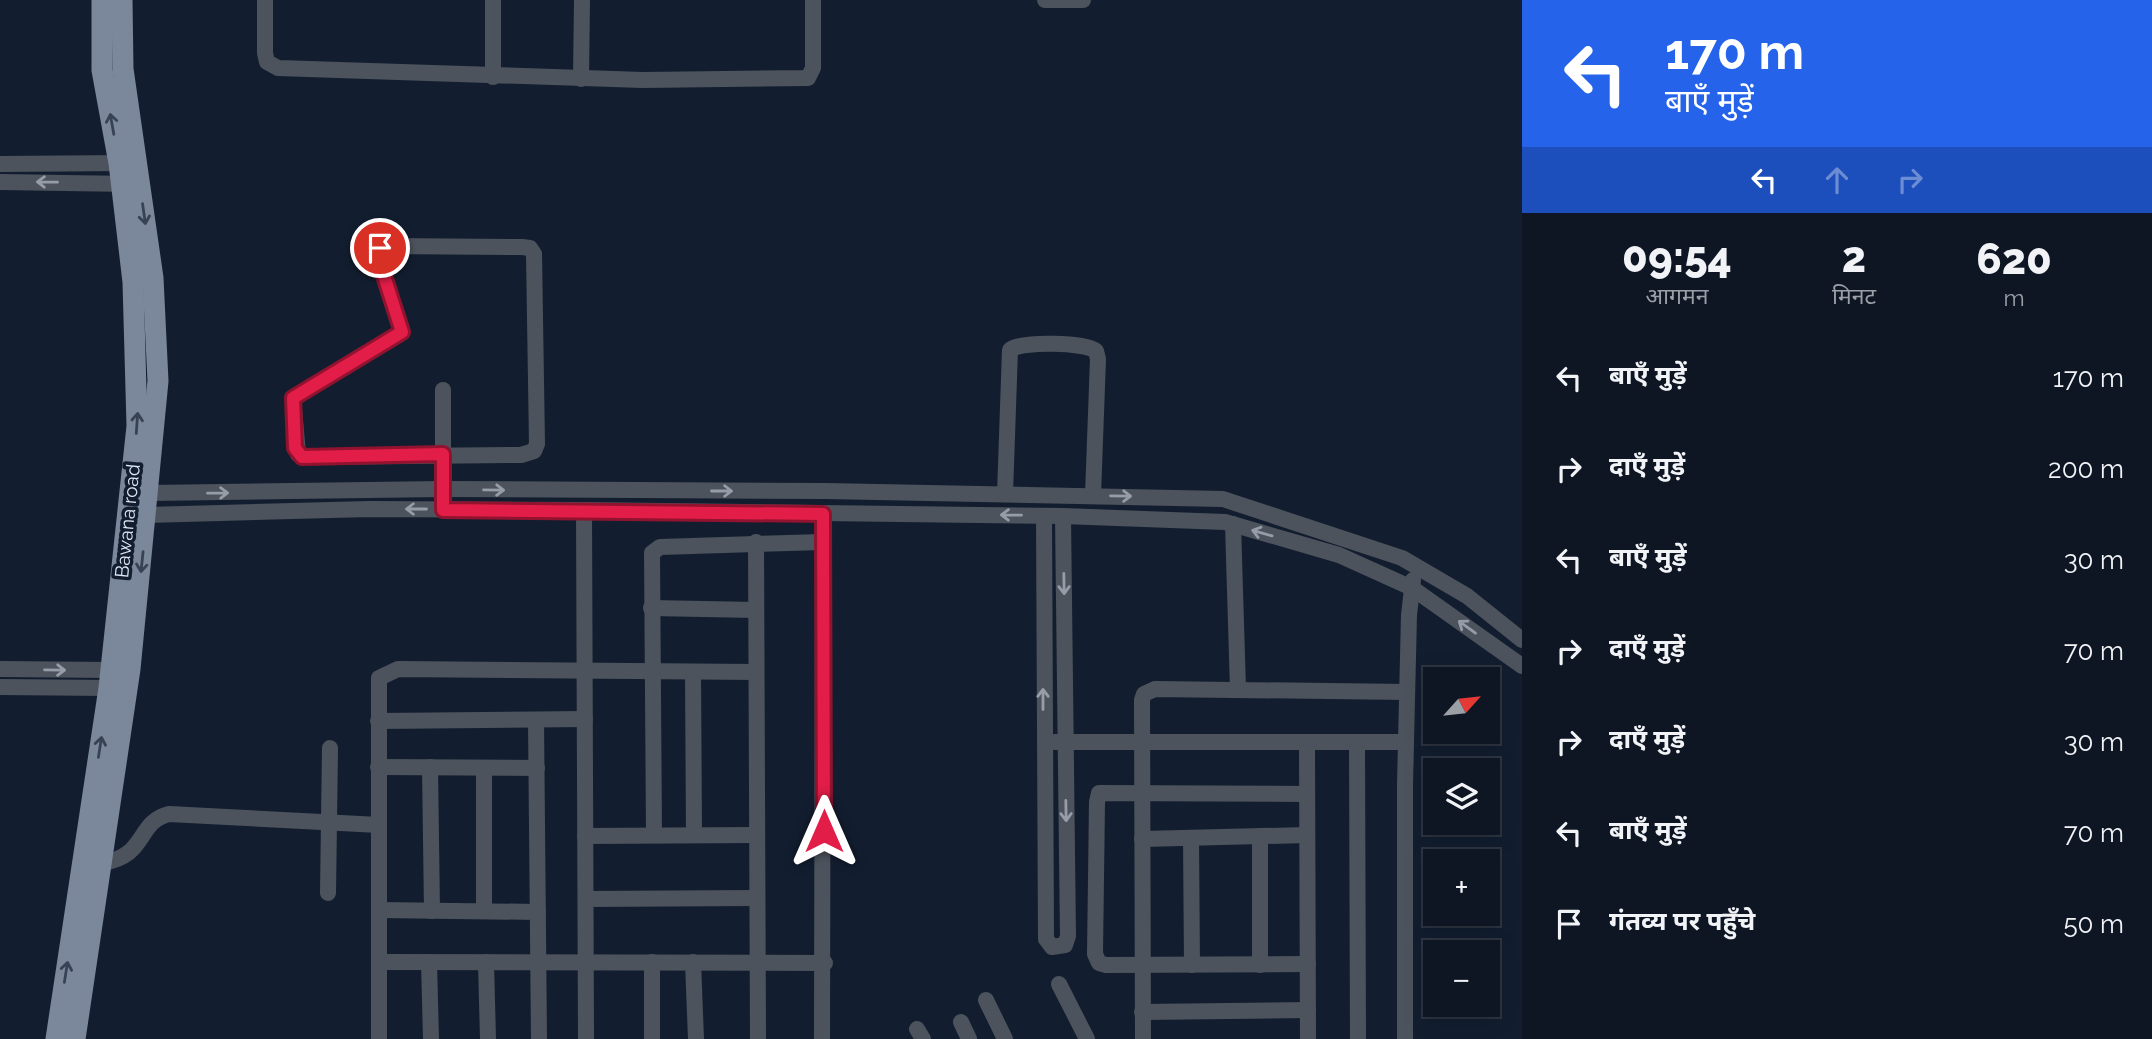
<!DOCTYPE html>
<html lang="hi">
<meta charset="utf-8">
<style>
:root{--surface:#0e1624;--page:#1c2331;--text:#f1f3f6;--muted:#9b9fa6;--line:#2e3541}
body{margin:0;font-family:Raleway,"Noto Sans Devanagari",sans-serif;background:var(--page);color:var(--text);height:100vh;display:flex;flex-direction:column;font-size:26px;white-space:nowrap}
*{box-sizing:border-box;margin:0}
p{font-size:23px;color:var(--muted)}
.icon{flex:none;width:38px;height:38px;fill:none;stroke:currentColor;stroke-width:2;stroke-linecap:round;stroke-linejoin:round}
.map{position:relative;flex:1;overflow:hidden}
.side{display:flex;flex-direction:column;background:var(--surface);width:630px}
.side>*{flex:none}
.top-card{background:#2563eb;color:#fff;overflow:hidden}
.needle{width:46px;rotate:63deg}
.buttons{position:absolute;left:1423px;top:667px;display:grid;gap:14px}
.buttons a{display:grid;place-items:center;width:77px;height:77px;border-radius:0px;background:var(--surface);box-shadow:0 4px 18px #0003,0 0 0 2px var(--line);font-size:35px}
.pin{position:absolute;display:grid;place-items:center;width:60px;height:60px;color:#fff;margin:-30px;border:4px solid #fff;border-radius:50%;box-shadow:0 2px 7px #0007}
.me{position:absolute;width:77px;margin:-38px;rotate:0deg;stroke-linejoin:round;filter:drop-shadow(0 0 5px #0008)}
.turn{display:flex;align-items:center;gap:24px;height:147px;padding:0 28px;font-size:32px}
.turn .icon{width:91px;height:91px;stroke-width:2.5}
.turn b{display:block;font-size:49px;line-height:60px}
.lanes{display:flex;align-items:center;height:66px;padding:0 28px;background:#0003;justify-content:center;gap:35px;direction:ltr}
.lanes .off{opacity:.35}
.eta{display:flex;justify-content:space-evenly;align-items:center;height:119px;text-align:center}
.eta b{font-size:42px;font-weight:800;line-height:49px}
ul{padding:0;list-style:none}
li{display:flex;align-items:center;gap:21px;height:91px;padding:0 28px}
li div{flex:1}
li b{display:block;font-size:26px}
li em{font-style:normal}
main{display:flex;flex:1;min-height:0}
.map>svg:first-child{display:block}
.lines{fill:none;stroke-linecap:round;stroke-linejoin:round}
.minor{stroke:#4d535c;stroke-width:16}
.major{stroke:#7b889b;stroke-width:21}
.oneway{stroke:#374355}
.oneway2{stroke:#969da8}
.route-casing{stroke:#92132f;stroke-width:18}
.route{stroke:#e11d48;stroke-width:12}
.labels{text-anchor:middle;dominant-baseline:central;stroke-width:7;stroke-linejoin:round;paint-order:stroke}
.street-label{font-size:19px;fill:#dfe7f4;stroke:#121e30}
</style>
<main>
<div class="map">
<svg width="1522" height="1039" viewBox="0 0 1522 1039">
<rect width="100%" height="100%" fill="#121e30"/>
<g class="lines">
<g class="minor">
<polyline points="265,0 265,53 267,62 278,68 643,80 808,78 813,68 813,0"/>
<polyline points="1045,0 1083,0"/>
<polyline points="493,77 493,0"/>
<polyline points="581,79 582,0"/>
<polyline points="0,164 127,163"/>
<polyline points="0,182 130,184"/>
<polygon points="388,246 522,247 530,248 534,254 537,444 534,451 521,455 309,457 298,454 293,398 402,332 378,257 380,248"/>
<polyline points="443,390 443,500"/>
<polyline points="150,493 443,489 826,491 1223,499 1402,558 1467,596 1522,640"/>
<path d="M1005,494L1010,350C1021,341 1085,342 1096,351L1098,359L1093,495"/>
<polyline points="584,510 586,1039"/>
<polyline points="147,515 369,509 584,510 1063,516 1225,522 1339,555 1412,588 1522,666"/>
<polyline points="1044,516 1046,939 1052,947 1065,945 1068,936 1063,516"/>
<polyline points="1233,524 1238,690"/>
<polyline points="756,542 758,1039"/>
<polyline points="651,608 756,610"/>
<polyline points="0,669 110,670"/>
<polyline points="693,672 694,835"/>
<polyline points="0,687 109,688"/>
<polyline points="536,720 539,1039"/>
<polyline points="378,721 585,719"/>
<polyline points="1055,742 1406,742"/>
<polyline points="1307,742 1308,1039"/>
<polyline points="1357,742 1358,1039"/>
<polyline points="378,767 537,768"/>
<polyline points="430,767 432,911"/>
<polyline points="1307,794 1099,793 1097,802 1095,954 1099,963 1106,965 1308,964"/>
<polyline points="654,834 652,553 660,547 823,542"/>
<polyline points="585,836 756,835"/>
<polyline points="1191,838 1192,965"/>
<polyline points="1142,839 1307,835"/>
<path d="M102,863C148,856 136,822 169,814L379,825"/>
<polyline points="328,893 330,748"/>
<polyline points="586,899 756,898"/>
<polyline points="379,910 538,912"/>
<polyline points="484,911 484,768"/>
<polyline points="379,962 825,963"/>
<polyline points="429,962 431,1039"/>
<polyline points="486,962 488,1039"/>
<polyline points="693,962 696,1039"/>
<polyline points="1260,965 1260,836"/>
<polyline points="1059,984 1087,1039"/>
<polyline points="986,1000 1005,1039"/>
<polyline points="1142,1012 1308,1010"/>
<polyline points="961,1022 969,1039"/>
<polyline points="917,1029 923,1039"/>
<polyline points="379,1039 379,678 398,669 756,672"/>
<polyline points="652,1039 652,962"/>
<polyline points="822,1039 823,514"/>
<polyline points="1143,1039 1142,700 1144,694 1155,689 1407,692"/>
<polyline points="1405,1039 1405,785 1409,615 1413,580"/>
</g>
<g class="major">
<polyline points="56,1039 109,688 137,426 133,282 119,163 102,70 102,0"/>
<polyline points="75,1039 130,669 158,381 153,278 123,69 122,0"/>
</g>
</g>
<defs><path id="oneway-shaft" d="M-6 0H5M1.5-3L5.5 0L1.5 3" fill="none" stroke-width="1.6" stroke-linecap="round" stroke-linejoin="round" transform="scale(1.75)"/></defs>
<g class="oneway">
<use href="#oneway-shaft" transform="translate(112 124) rotate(-100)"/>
<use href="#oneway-shaft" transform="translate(144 214) rotate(82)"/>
<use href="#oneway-shaft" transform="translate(137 423) rotate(-86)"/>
<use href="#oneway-shaft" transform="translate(142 562) rotate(96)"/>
<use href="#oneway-shaft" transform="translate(100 747) rotate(-81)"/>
<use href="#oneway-shaft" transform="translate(66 972) rotate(-81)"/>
</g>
<g class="oneway2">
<use href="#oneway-shaft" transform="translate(47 182) rotate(-179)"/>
<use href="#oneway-shaft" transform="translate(494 490) rotate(1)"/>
<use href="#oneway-shaft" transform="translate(722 491)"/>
<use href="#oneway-shaft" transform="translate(218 493) rotate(-1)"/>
<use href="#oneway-shaft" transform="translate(1121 496) rotate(1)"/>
<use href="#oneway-shaft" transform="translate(416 509) rotate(-180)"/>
<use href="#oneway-shaft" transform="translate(1011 515) rotate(-179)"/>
<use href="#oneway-shaft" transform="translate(1262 533) rotate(-164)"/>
<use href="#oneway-shaft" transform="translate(1064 584) rotate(89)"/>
<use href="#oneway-shaft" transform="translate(1467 627) rotate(-144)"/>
<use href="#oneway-shaft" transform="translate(55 670) rotate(1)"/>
<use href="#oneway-shaft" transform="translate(1043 699) rotate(-90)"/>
<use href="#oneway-shaft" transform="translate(1066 811) rotate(89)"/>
</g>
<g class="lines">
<g class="route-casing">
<polyline id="route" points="380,248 378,257 402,332 293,398 295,448 302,457 443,454 443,510 823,514 824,831"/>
</g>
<use href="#route" class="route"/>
</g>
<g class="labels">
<g class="street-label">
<text transform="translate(127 521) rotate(-84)">Bawana road</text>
</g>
</g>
</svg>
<div class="buttons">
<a><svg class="needle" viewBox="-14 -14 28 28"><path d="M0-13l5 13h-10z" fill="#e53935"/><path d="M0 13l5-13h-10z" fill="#9b9fa6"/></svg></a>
<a><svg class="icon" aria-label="layers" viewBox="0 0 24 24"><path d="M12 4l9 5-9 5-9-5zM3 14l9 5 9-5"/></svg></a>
<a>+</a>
<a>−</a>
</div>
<div class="pin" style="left:380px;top:248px;background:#d93025"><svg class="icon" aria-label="arrive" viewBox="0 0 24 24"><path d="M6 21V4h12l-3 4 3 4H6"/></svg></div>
<svg class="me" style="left:824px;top:831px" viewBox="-20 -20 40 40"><path d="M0-17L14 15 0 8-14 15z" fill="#e11d48" stroke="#fff" stroke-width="4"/></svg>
</div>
<section class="side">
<div class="top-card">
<div class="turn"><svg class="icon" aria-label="left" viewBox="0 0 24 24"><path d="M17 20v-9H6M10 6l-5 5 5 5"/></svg><div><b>170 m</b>बाएँ मुड़ें</div></div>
<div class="lanes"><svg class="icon" aria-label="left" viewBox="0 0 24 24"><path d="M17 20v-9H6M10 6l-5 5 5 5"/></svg><svg class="icon off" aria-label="ahead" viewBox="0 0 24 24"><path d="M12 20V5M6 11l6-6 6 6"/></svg><svg class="icon off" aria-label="right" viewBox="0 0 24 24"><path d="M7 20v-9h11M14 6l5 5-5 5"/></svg></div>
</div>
<div class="eta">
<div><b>09:54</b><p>आगमन</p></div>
<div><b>2</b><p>मिनट</p></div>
<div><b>620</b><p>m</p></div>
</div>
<ul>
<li><svg class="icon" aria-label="left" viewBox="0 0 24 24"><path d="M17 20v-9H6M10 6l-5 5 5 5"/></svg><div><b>बाएँ मुड़ें</b></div><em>170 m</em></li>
<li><svg class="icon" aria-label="right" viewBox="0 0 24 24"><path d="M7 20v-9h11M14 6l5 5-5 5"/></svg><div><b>दाएँ मुड़ें</b></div><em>200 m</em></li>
<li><svg class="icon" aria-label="left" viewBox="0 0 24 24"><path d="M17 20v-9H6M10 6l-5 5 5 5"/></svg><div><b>बाएँ मुड़ें</b></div><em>30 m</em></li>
<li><svg class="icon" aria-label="right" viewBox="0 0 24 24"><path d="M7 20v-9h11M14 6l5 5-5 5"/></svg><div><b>दाएँ मुड़ें</b></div><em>70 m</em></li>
<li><svg class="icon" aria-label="right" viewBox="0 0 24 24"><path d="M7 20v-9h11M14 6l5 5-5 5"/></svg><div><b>दाएँ मुड़ें</b></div><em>30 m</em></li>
<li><svg class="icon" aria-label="left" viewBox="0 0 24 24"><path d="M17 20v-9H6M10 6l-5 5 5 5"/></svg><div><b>बाएँ मुड़ें</b></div><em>70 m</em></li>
<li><svg class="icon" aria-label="arrive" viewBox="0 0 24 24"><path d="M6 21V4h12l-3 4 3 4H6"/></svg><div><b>गंतव्य पर पहुँचे</b></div><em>50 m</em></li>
</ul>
</section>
</main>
